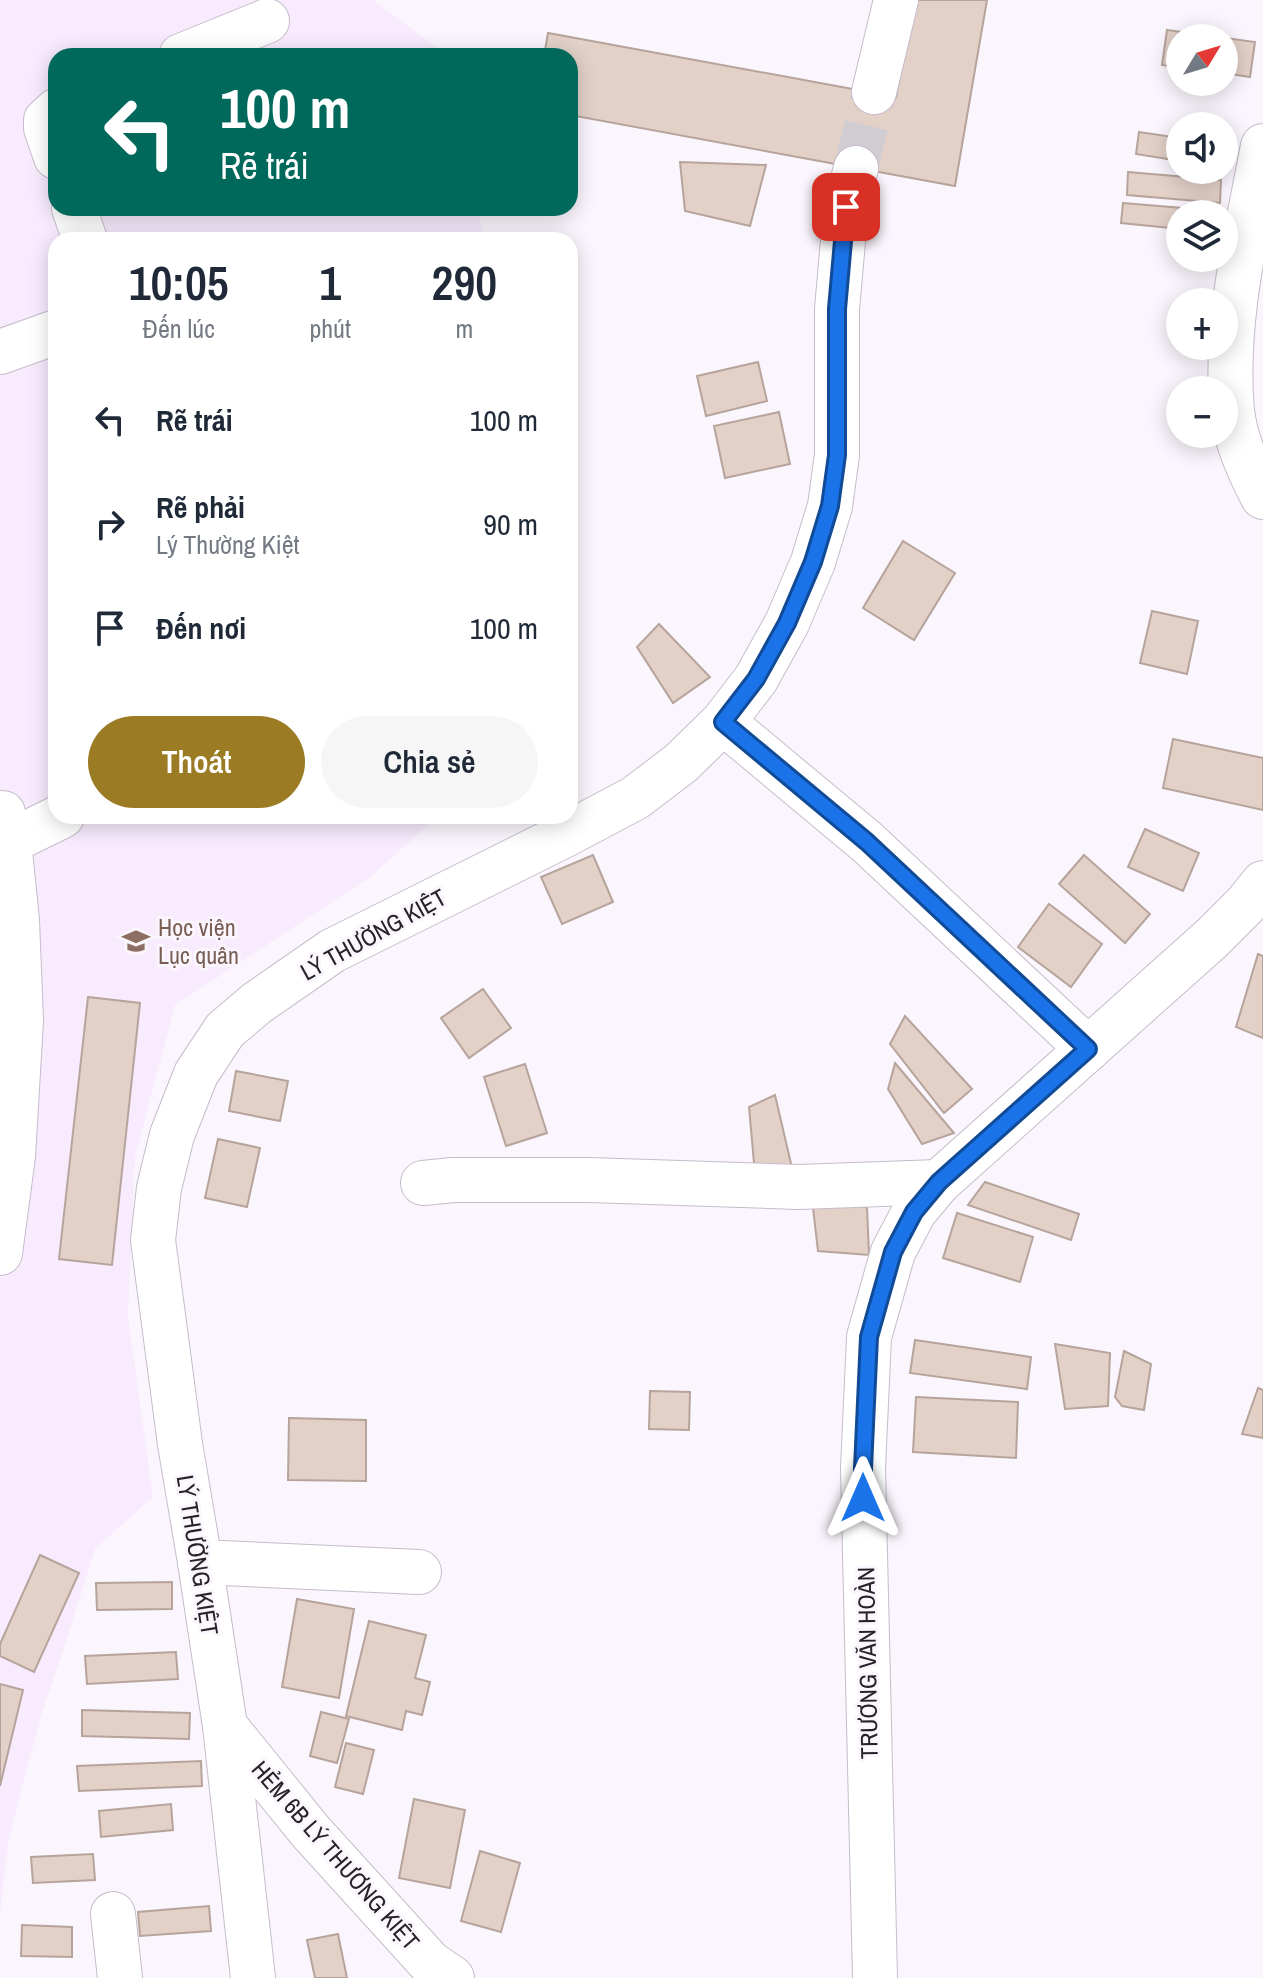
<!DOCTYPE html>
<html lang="vi">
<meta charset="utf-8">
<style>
:root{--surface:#fff;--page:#f6f6f7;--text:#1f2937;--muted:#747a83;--accent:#9c7b25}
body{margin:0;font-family:"Archivo Narrow",sans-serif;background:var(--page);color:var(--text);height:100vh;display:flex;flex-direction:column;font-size:30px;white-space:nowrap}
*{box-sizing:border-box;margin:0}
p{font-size:26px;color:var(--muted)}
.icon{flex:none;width:44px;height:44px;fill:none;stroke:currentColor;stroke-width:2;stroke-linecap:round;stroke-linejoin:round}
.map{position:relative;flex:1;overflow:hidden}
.side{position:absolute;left:48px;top:232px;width:530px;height:592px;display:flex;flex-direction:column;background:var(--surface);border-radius:24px;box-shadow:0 4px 20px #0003}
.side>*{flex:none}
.top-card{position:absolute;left:48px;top:48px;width:530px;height:168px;border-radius:24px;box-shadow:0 4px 20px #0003;background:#00695c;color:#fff;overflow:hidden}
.needle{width:52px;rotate:52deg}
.tools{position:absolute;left:1166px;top:24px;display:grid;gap:16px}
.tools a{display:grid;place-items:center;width:72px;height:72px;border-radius:50%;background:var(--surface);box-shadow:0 4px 20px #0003;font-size:40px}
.pin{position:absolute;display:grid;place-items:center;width:68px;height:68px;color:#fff;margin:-34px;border-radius:16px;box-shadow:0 4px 12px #0006}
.me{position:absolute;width:88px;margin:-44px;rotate:0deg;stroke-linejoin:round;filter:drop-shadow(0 0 6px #0008)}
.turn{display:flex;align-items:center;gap:28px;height:168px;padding:0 40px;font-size:36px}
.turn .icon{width:104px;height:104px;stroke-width:2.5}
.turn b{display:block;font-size:56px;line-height:68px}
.eta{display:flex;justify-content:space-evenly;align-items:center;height:136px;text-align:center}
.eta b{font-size:48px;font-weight:600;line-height:56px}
.cta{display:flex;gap:16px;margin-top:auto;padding:16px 40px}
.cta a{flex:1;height:92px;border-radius:48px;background:var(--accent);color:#fff;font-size:32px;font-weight:600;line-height:92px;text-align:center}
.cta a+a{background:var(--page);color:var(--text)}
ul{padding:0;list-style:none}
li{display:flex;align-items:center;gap:24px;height:104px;padding:0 40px}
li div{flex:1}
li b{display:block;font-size:30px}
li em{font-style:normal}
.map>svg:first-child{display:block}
.built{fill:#f7ebfd}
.building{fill:#e3d1c8;stroke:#b6a49c;stroke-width:2}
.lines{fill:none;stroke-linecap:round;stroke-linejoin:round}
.minor-tunnel{stroke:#d0ccd2;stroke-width:44;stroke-dasharray:44 22;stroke-linecap:butt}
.minor-casing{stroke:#c6bccb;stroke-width:46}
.minor{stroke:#fff;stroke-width:44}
.route-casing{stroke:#114b97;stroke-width:20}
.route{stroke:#1a73e8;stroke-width:14}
.labels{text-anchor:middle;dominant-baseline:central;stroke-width:6;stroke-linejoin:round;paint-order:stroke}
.education-label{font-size:24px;fill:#785e54;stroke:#fbf6fd;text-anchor:start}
.street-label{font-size:24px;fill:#262228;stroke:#fbf6fd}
</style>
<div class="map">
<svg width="1263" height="1978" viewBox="0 0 1263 1978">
<rect width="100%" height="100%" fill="#fbf6fd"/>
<polygon class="built" points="0,0 373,0 448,56 56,56 56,208 478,208 484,240 56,240 56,816 438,816 369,878 175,1005 135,1157 128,1316 153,1497 95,1549 67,1639 41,1715 9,1838 0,1913"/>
<g class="building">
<polygon points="914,0 987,0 955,186 570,115 570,56 544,56 548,33 896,97"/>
<polygon points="1167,30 1255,42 1250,77 1224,73 1224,38 1180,38 1180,68 1162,65"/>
<polygon points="1139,132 1180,138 1180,161 1136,154"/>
<polygon points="680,162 766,165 750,226 685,211"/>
<polygon points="1128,172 1221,180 1220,203 1127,195"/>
<polygon points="1123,203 1218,211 1218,214 1180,214 1180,229 1121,223"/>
<polygon points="758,362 767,401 706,416 697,376"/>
<polygon points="779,412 790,464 725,478 714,426"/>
<polygon points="903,541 955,573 914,640 863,608"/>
<polygon points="1152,611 1198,621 1187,674 1140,663"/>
<polygon points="659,624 710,677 673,703 637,647"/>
<polygon points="1173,739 1263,758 1263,810 1163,788"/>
<polygon points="1145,829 1199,853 1183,891 1128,867"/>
<polygon points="593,855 613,902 562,924 541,877"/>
<polygon points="1084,855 1150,914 1125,943 1059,884"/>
<polygon points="1049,904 1102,944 1071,987 1018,947"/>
<polygon points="1258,954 1263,956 1263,1038 1236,1027"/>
<polygon points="483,989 511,1028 469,1058 441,1018"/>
<polygon points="88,997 140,1003 112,1265 59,1259"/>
<polygon points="905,1016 972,1089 944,1113 890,1044"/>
<polygon points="895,1063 954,1133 922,1144 888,1089"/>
<polygon points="525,1064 547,1133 506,1146 484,1077"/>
<polygon points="236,1071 288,1081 280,1121 229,1111"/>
<polygon points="775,1095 792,1168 755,1174 749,1107"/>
<polygon points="218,1139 260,1148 247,1207 205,1198"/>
<polygon points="985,1182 1079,1214 1071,1240 968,1205"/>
<polygon points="812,1199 867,1207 869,1255 818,1251"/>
<polygon points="957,1213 1033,1237 1020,1282 943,1258"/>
<polygon points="915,1340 1031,1357 1027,1389 910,1373"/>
<polygon points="1055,1344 1110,1353 1108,1406 1065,1409"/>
<polygon points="1124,1351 1151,1364 1144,1410 1122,1406 1115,1397"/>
<polygon points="1258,1388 1263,1390 1263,1438 1242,1434"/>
<polygon points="650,1391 690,1392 689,1430 649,1429"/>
<polygon points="916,1397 1018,1402 1016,1458 913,1452"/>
<polygon points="289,1418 366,1420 366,1481 288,1480"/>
<polygon points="40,1555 79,1573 34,1672 0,1656 0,1644"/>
<polygon points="172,1582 172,1609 97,1610 96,1583"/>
<polygon points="297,1599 354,1609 339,1698 282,1687"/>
<polygon points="369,1621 426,1635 415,1678 430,1682 422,1715 406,1711 402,1730 346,1716"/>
<polygon points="176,1652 178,1679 87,1684 85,1656"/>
<polygon points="0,1684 23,1690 0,1786"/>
<polygon points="82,1710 190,1713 189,1739 82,1736"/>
<polygon points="321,1712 349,1719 337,1763 310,1756"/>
<polygon points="346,1743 374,1750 363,1794 335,1787"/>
<polygon points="201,1761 202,1786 79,1791 77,1766"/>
<polygon points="414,1799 465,1810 450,1888 399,1878"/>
<polygon points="171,1804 173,1830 101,1837 99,1811"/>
<polygon points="480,1851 520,1863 501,1932 461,1921"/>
<polygon points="93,1854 95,1880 33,1883 31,1857"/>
<polygon points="209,1906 211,1931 140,1936 138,1912"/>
<polygon points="22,1925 72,1927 72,1957 21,1956"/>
<polygon points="338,1934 347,1978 315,1978 307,1940"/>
</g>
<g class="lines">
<polyline class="minor-tunnel" points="856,168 874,92"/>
<g class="minor-casing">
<g id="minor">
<polyline points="181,56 267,21"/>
<polyline points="874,92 896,0"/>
<polyline points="56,111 46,120 46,128 56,157"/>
<path d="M1263,146C1247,231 1224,323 1232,410C1235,440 1249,471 1263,497"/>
<polyline points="74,208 85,240"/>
<polyline points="0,352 56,332"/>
<polyline points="723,722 867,842 1088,1049"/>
<polyline points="9,842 62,816"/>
<polyline points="423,1183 453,1180 589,1180 798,1187 939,1182"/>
<polyline points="0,1253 13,1156 21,1021 17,920 9,842 3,813"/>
<polyline points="200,1562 419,1572"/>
<polyline points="225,1726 311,1832 430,1963 452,1978"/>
<polyline points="113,1914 120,1978"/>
<polyline points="253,1978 225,1726 200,1562 180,1444 153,1240 159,1188 172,1135 196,1074 225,1030 257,1003 332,951 565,835 635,798 681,763 723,722 756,679 787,623 813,562 830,506 837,455 837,309 846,207 856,168"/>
<polyline points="875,1978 863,1468 869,1337 893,1252 914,1212 939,1182 1211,939 1247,903 1263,883"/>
</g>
</g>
<use href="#minor" class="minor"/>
</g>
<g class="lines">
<g class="route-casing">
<polyline id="route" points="846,207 837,309 837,455 830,506 813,562 787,623 756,679 723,722 867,842 1088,1049 939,1182 914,1212 893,1252 869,1337 863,1468 863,1498"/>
</g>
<use href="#route" class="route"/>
</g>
<defs>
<g id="school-bare" transform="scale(2.16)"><path d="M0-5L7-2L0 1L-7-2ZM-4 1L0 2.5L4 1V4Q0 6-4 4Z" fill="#8d6e63" stroke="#fbf6fd" stroke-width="2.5" paint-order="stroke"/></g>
</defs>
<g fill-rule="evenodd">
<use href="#school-bare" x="136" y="941"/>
</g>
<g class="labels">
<g class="education-label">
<text x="158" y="927">Học viện<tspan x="158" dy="28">Lục quân</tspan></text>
</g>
<g class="street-label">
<text transform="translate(373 934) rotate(-29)">LÝ THƯỜNG KIỆT</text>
<text transform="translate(198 1555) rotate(81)">LÝ THƯỜNG KIỆT</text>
<text transform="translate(867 1663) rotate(-91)">TRƯƠNG VĂN HOÀN</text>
<text transform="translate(336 1855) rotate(49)">HẺM 6B LÝ THƯƠNG KIỆT</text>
</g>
</g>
</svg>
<div class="tools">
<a><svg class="needle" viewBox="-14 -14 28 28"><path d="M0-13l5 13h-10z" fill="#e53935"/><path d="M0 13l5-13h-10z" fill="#747a83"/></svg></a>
<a><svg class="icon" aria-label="sound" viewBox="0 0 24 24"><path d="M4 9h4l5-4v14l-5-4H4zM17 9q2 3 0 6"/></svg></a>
<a><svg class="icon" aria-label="layers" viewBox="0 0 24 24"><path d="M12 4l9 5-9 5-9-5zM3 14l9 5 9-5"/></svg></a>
<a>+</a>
<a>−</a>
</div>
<div class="pin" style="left:846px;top:207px;background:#d93025"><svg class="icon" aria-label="arrive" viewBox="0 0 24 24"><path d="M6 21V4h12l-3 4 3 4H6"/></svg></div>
<svg class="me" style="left:863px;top:1498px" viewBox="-20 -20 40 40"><path d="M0-17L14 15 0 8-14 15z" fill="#1a73e8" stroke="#fff" stroke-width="4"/></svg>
<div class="top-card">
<div class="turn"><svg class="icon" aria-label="left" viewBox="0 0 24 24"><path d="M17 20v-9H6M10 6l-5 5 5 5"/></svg><div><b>100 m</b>Rẽ trái</div></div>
</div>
<section class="side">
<div class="eta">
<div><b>10:05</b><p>Đến lúc</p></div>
<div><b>1</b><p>phút</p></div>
<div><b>290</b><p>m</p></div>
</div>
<ul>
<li><svg class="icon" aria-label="left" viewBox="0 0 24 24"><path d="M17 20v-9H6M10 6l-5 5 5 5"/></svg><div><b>Rẽ trái</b></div><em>100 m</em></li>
<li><svg class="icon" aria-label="right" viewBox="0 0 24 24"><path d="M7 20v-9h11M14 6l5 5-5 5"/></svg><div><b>Rẽ phải</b><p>Lý Thường Kiệt</p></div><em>90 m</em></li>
<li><svg class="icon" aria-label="arrive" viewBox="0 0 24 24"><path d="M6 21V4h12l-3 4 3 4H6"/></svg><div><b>Đến nơi</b></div><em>100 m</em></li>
</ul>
<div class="cta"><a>Thoát</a><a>Chia sẻ</a></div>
</section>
</div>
